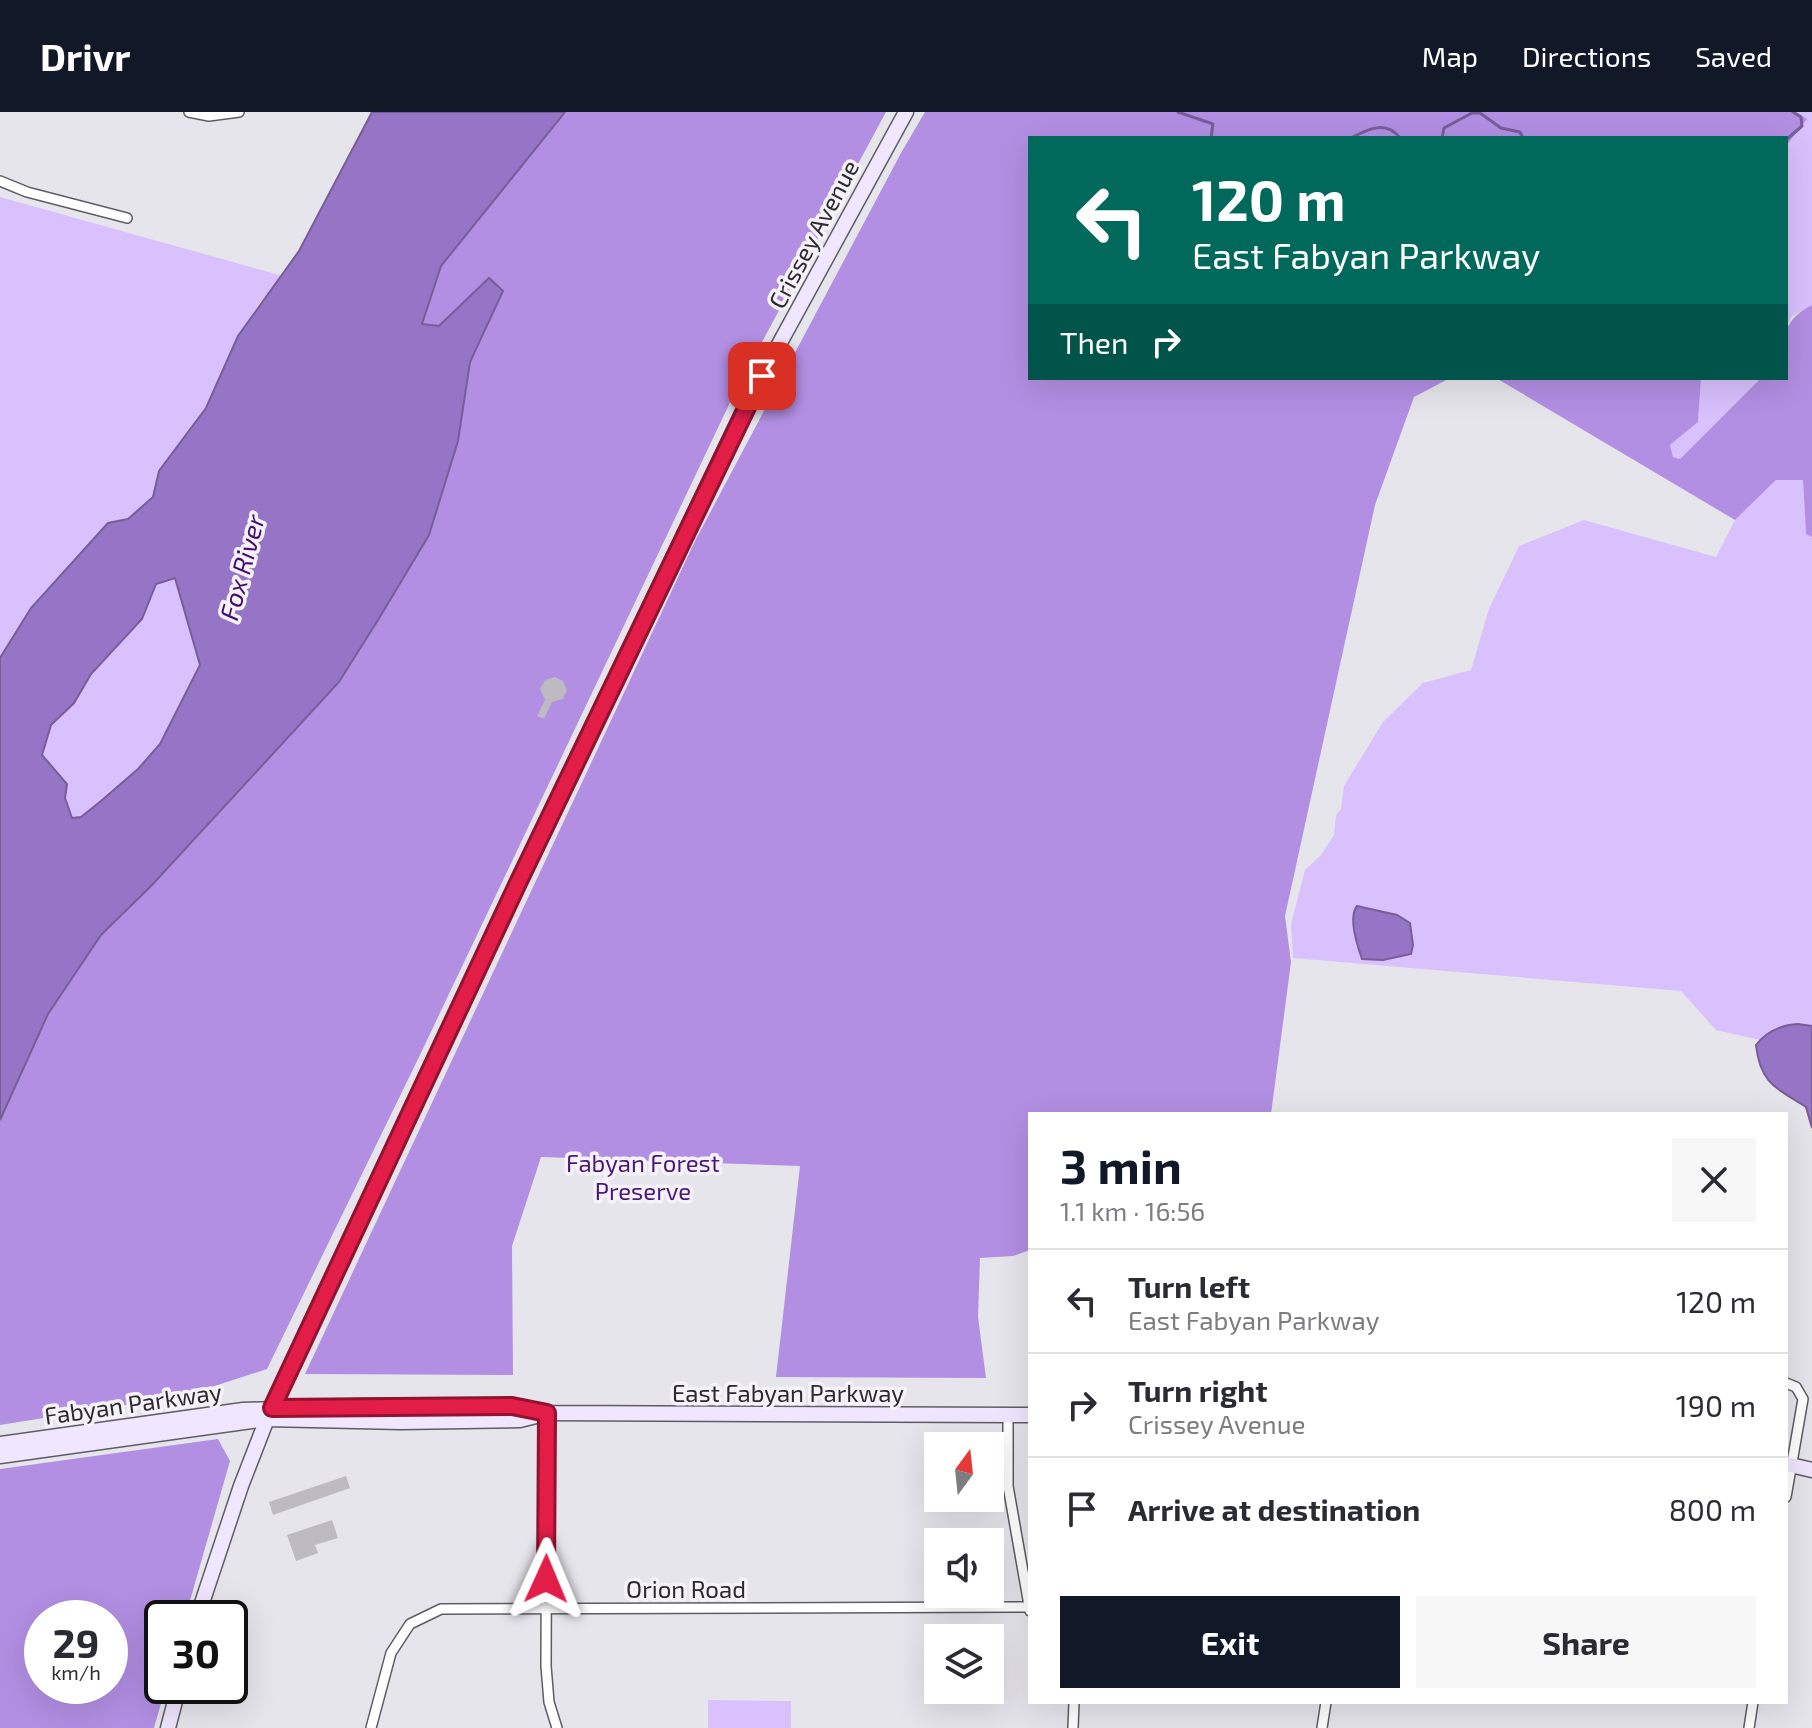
<!DOCTYPE html>
<meta charset="utf-8">
<style>
:root{--surface:#fff;--page:#f7f7f7;--text:#2b2b33;--muted:#7c7c81;--line:#e1e1e2;--accent:#111827}
body{margin:0;font-family:"Exo 2",sans-serif;background:var(--page);color:var(--text);height:100vh;display:flex;flex-direction:column;font-size:30px;white-space:nowrap}
*{box-sizing:border-box;margin:0}
p{font-size:26px;color:var(--muted)}
.icon{flex:none;width:44px;height:44px;fill:none;stroke:currentColor;stroke-width:2;stroke-linecap:round;stroke-linejoin:round}
.map{position:relative;flex:1;overflow:hidden}
.drawer{position:absolute;left:1028px;top:1000px;width:760px;height:592px;display:flex;flex-direction:column;background:var(--surface);border-radius:0px;box-shadow:0 8px 32px #0002}
.drawer>*{flex:none}
.top-card{position:absolute;left:1028px;top:24px;width:760px;height:244px;border-radius:0px;box-shadow:0 8px 32px #0002;background:#00695c;color:#fff;overflow:hidden}
.needle{width:52px;rotate:15deg}
.buttons{position:absolute;left:924px;top:1320px;display:grid;gap:16px}
.buttons a{display:grid;place-items:center;width:80px;height:80px;border-radius:0px;background:var(--surface);box-shadow:0 8px 32px #0002;font-size:40px}
.speed{position:absolute;left:24px;top:1488px;display:flex;gap:16px;font-size:40px;font-weight:700;text-align:center}
.speed>*{display:grid;place-content:center;width:104px;height:104px;border-radius:50%;background:var(--surface);box-shadow:0 8px 32px #0002;line-height:1}
.speed small{font-size:20px;font-weight:400}
.speed .limit{border:4px solid #111;border-radius:12px;background:#fff;color:#111}
.pin{position:absolute;display:grid;place-items:center;width:68px;height:68px;color:#fff;margin:-34px;border-radius:16px;box-shadow:0 4px 12px #0006}
.me{position:absolute;width:88px;margin:-44px;rotate:1deg;stroke-linejoin:round;filter:drop-shadow(0 0 6px #0008)}
.turn{display:flex;align-items:center;gap:28px;height:168px;padding:0 32px;font-size:36px}
.turn .icon{width:104px;height:104px;stroke-width:2.5}
.turn b{display:block;font-size:56px;line-height:68px}
.then{display:flex;align-items:center;height:76px;padding:0 32px;background:#0003;gap:16px;font-size:30px}
.round{display:grid;place-items:center;flex:none;width:84px;height:84px;border-radius:0px;background:var(--page)}
.summary{display:flex;align-items:center;justify-content:space-between;height:136px;padding:0 32px}
h1{font-size:48px;font-weight:700;line-height:60px;color:var(--accent)}
.action{display:flex;gap:16px;margin-top:auto;padding:16px 32px}
.action a{flex:1;height:92px;border-radius:0px;background:var(--accent);color:#fff;font-size:32px;font-weight:700;line-height:92px;text-align:center}
.action a+a{background:var(--page);color:var(--text)}
ul{padding:0;list-style:none}
li{display:flex;align-items:center;gap:24px;height:104px;padding:0 32px;border-top:2px solid var(--line)}
li div{flex:1}
li b{display:block;font-size:30px}
li em{font-style:normal}
header{display:flex;align-items:center;gap:48px;box-sizing:border-box;height:112px;padding:0 40px;background:var(--accent);color:#fff}
header strong{font-size:38px}
nav{display:flex;gap:44px;margin-inline-start:auto;font-size:28px}
.map>svg:first-child{display:block}
.green{fill:#d9c1fd}
.forest{fill:#b28fe3;fill-rule:evenodd}
.water{fill:#9775c6;stroke:#775e98;stroke-width:2;fill-rule:evenodd}
.lines{fill:none;stroke-linecap:round;stroke-linejoin:round}
.stream{stroke:#775e98;stroke-width:3}
.building{fill:#bdbac2}
.minor-casing{stroke:#5f5d64;stroke-width:12}
.secondary-casing{stroke:#5f5d64;stroke-width:17}
.minor{stroke:#fff;stroke-width:9}
.secondary{stroke:#f0e6ff;stroke-width:14}
.route-casing{stroke:#92132f;stroke-width:20}
.route{stroke:#e11d48;stroke-width:14}
.labels{text-anchor:middle;dominant-baseline:central;stroke-width:7;stroke-linejoin:round;paint-order:stroke}
.street-label{font-size:24px;fill:#2b2a2d;stroke:#f5f2fa}
.park-label{font-size:24px;fill:#4b187a;stroke:#f5f2fa}
.water-label{font-size:26px;font-style:italic;fill:#440c71;stroke:#f5f2fa}
</style>
<header>
<strong>Drivr</strong>
<nav><a>Map</a><a>Directions</a><a>Saved</a></nav>
</header>
<div class="map">
<svg width="1812" height="1616" viewBox="0 0 1812 1616">
<rect width="100%" height="100%" fill="#e7e5ec"/>
<g class="green">
<polygon points="1796,0 1812,0 1812,193 1792,204 1786,216 1786,34 1806,8"/>
<polygon points="0,85 283,164 259,192 238,224 206,296 159,358 153,385 128,407 108,411 31,496 0,546"/>
<polygon points="1701,266 1761,266 1680,347 1673,345 1670,333 1698,310"/>
<path d="M1776,368H1803L1806,422L1812,425V914C1792,912 1775,916 1760,928L1716,918L1681,879L1293,846L1291,812L1305,758L1321,743L1334,723L1336,703L1341,697L1344,674L1383,610L1423,571L1471,558L1489,497L1519,434L1584,408L1716,445L1735,408Z"/>
<polygon points="175,465 200,553 160,632 138,657 101,689 81,705 71,706 65,686 66,672 41,642 51,613 74,591 91,562 142,507 156,471"/>
<polygon points="708,1588 791,1589 791,1616 708,1616"/>
</g>
<g class="forest">
<polygon points="565,0 886,0 735,280 419,945 267,1257 187,1283 0,1313 0,1008 48,902 101,823 152,773 339,570 378,508 429,423 458,329 470,250 503,179 489,166 439,214 422,213 440,154"/>
<polygon points="925,0 1796,0 1807,7 1786,34 1786,26 1030,26 1030,266 1450,266 1414,285 1375,393 1285,804 1291,850 1271,1002 1030,1002 1030,1138 1013,1144 980,1146 978,1205 986,1266 776,1265 800,1054 541,1045 512,1134 513,1263 305,1262 695,429 901,41"/>
<path d="M1812,193V425L1806,422L1803,368H1776L1735,408L1496,266H1701L1698,310L1670,333L1673,345L1680,347L1761,266H1786C1786,230 1776,212 1812,193Z"/>
<path d="M218,1327L230,1349L185,1506H162V1574H166L154,1616H0V1357ZM42,1506H110V1574H42Z"/>
</g>
<g class="water">
<path d="M372,0H565L441,154L422,212L439,214L489,166L503,179L470,250L458,329L429,423L378,508L339,570L152,773L101,823L48,902L0,1008V546L31,496L108,411L128,407L153,385L159,359L206,296L238,224L299,139ZM175,466L200,553L160,632L138,657L101,689L81,705L72,706L65,686L67,672L42,643L51,613L74,591L91,562L142,507L156,472Z"/>
<path d="M1357,794L1397,803L1410,811L1413,833L1411,842L1383,848L1362,847C1357,833 1348,805 1357,794Z"/>
<path d="M1798,912L1812,914V1016L1806,995C1776,976 1760,971 1756,933C1767,919 1780,913 1798,912Z"/>
</g>
<g class="lines">
<g class="stream">
<polyline points="1178,0 1213,12 1211,26"/>
<path d="M1351,26C1368,17 1386,8 1400,26"/>
<polyline points="1442,26 1444,16 1472,1 1480,1 1501,16 1520,20 1523,26"/>
<polyline points="1786,28 1802,14 1801,5 1793,0"/>
</g>
</g>
<g class="building">
<polygon points="555,565 563,569 567,578 563,587 552,590 544,607 537,604 545,588 540,577 545,568"/>
<polygon points="346,1364 350,1376 273,1403 269,1390"/>
<polygon points="332,1408 338,1426 315,1433 318,1441 296,1449 287,1423"/>
</g>
<g class="lines">
<g class="minor-casing">
<g id="minor">
<polyline points="189,0 209,4 239,0"/>
<polyline points="0,69 27,80 127,106"/>
<polyline points="1786,1271 1796,1275 1803,1287 1786,1385"/>
<polyline points="547,1301 546,1554 549,1590 557,1616"/>
<polyline points="1008,1302 1008,1374 1030,1499"/>
<polyline points="371,1616 391,1541 410,1512 441,1497 1030,1495"/>
<polyline points="1073,1616 1074,1590"/>
<polyline points="1322,1616 1326,1590"/>
<polyline points="1749,1616 1753,1590"/>
</g>
</g>
<g class="secondary-casing">
<g id="secondary">
<polyline points="0,1332 243,1298 363,1294 512,1294 547,1301 1030,1303"/>
<polyline points="0,1344 267,1307 401,1310 520,1308 540,1303"/>
<polyline points="1786,1352 1812,1358"/>
<polyline points="197,1506 241,1374 267,1307 518,771 747,291 906,0"/>
<polyline points="168,1616 179,1574"/>
</g>
</g>
<use href="#minor" class="minor"/>
<use href="#secondary" class="secondary"/>
</g>
<g class="lines">
<g class="route-casing">
<polyline id="route" points="546,1467 547,1301 512,1294 272,1296 518,771 762,264"/>
</g>
<use href="#route" class="route"/>
</g>
<g class="labels">
<g class="street-label">
<text transform="translate(813 122) rotate(-62)">Crissey Avenue</text>
<text x="788" y="1280">East Fabyan Parkway</text>
<text transform="translate(133 1291) rotate(-8)">Fabyan Parkway</text>
<text x="686" y="1476">Orion Road</text>
</g>
<g class="park-label">
<text x="643" y="1050">Fabyan Forest<tspan x="643" dy="28">Preserve</tspan></text>
</g>
<g class="water-label">
<text transform="translate(241 455) rotate(-75)">Fox River</text>
</g>
</g>
</svg>
<div class="buttons">
<a><svg class="needle" viewBox="-14 -14 28 28"><path d="M0-13l5 13h-10z" fill="#e53935"/><path d="M0 13l5-13h-10z" fill="#7c7c81"/></svg></a>
<a><svg class="icon" aria-label="sound" viewBox="0 0 24 24"><path d="M4 9h4l5-4v14l-5-4H4zM17 9q2 3 0 6"/></svg></a>
<a><svg class="icon" aria-label="layers" viewBox="0 0 24 24"><path d="M12 4l9 5-9 5-9-5zM3 14l9 5 9-5"/></svg></a>
</div>
<div class="speed"><div>29<small>km/h</small></div><div class="limit">30</div></div>
<div class="pin" style="left:762px;top:264px;background:#d93025"><svg class="icon" aria-label="arrive" viewBox="0 0 24 24"><path d="M6 21V4h12l-3 4 3 4H6"/></svg></div>
<svg class="me" style="left:546px;top:1467px" viewBox="-20 -20 40 40"><path d="M0-17L14 15 0 8-14 15z" fill="#e11d48" stroke="#fff" stroke-width="4"/></svg>
<div class="top-card">
<div class="turn"><svg class="icon" aria-label="left" viewBox="0 0 24 24"><path d="M17 20v-9H6M10 6l-5 5 5 5"/></svg><div><b>120 m</b>East Fabyan Parkway</div></div>
<div class="then">Then<svg class="icon" aria-label="right" viewBox="0 0 24 24"><path d="M7 20v-9h11M14 6l5 5-5 5"/></svg></div>
</div>
<section class="drawer">
<div class="summary"><div><h1>3 min</h1><p>1.1 km · 16:56</p></div><a class="round"><svg class="icon" aria-label="close" viewBox="0 0 24 24"><path d="M6 6l12 12M18 6L6 18"/></svg></a></div>
<ul>
<li><svg class="icon" aria-label="left" viewBox="0 0 24 24"><path d="M17 20v-9H6M10 6l-5 5 5 5"/></svg><div><b>Turn left</b><p>East Fabyan Parkway</p></div><em>120 m</em></li>
<li><svg class="icon" aria-label="right" viewBox="0 0 24 24"><path d="M7 20v-9h11M14 6l5 5-5 5"/></svg><div><b>Turn right</b><p>Crissey Avenue</p></div><em>190 m</em></li>
<li><svg class="icon" aria-label="arrive" viewBox="0 0 24 24"><path d="M6 21V4h12l-3 4 3 4H6"/></svg><div><b>Arrive at destination</b></div><em>800 m</em></li>
</ul>
<div class="action"><a>Exit</a><a>Share</a></div>
</section>
</div>
